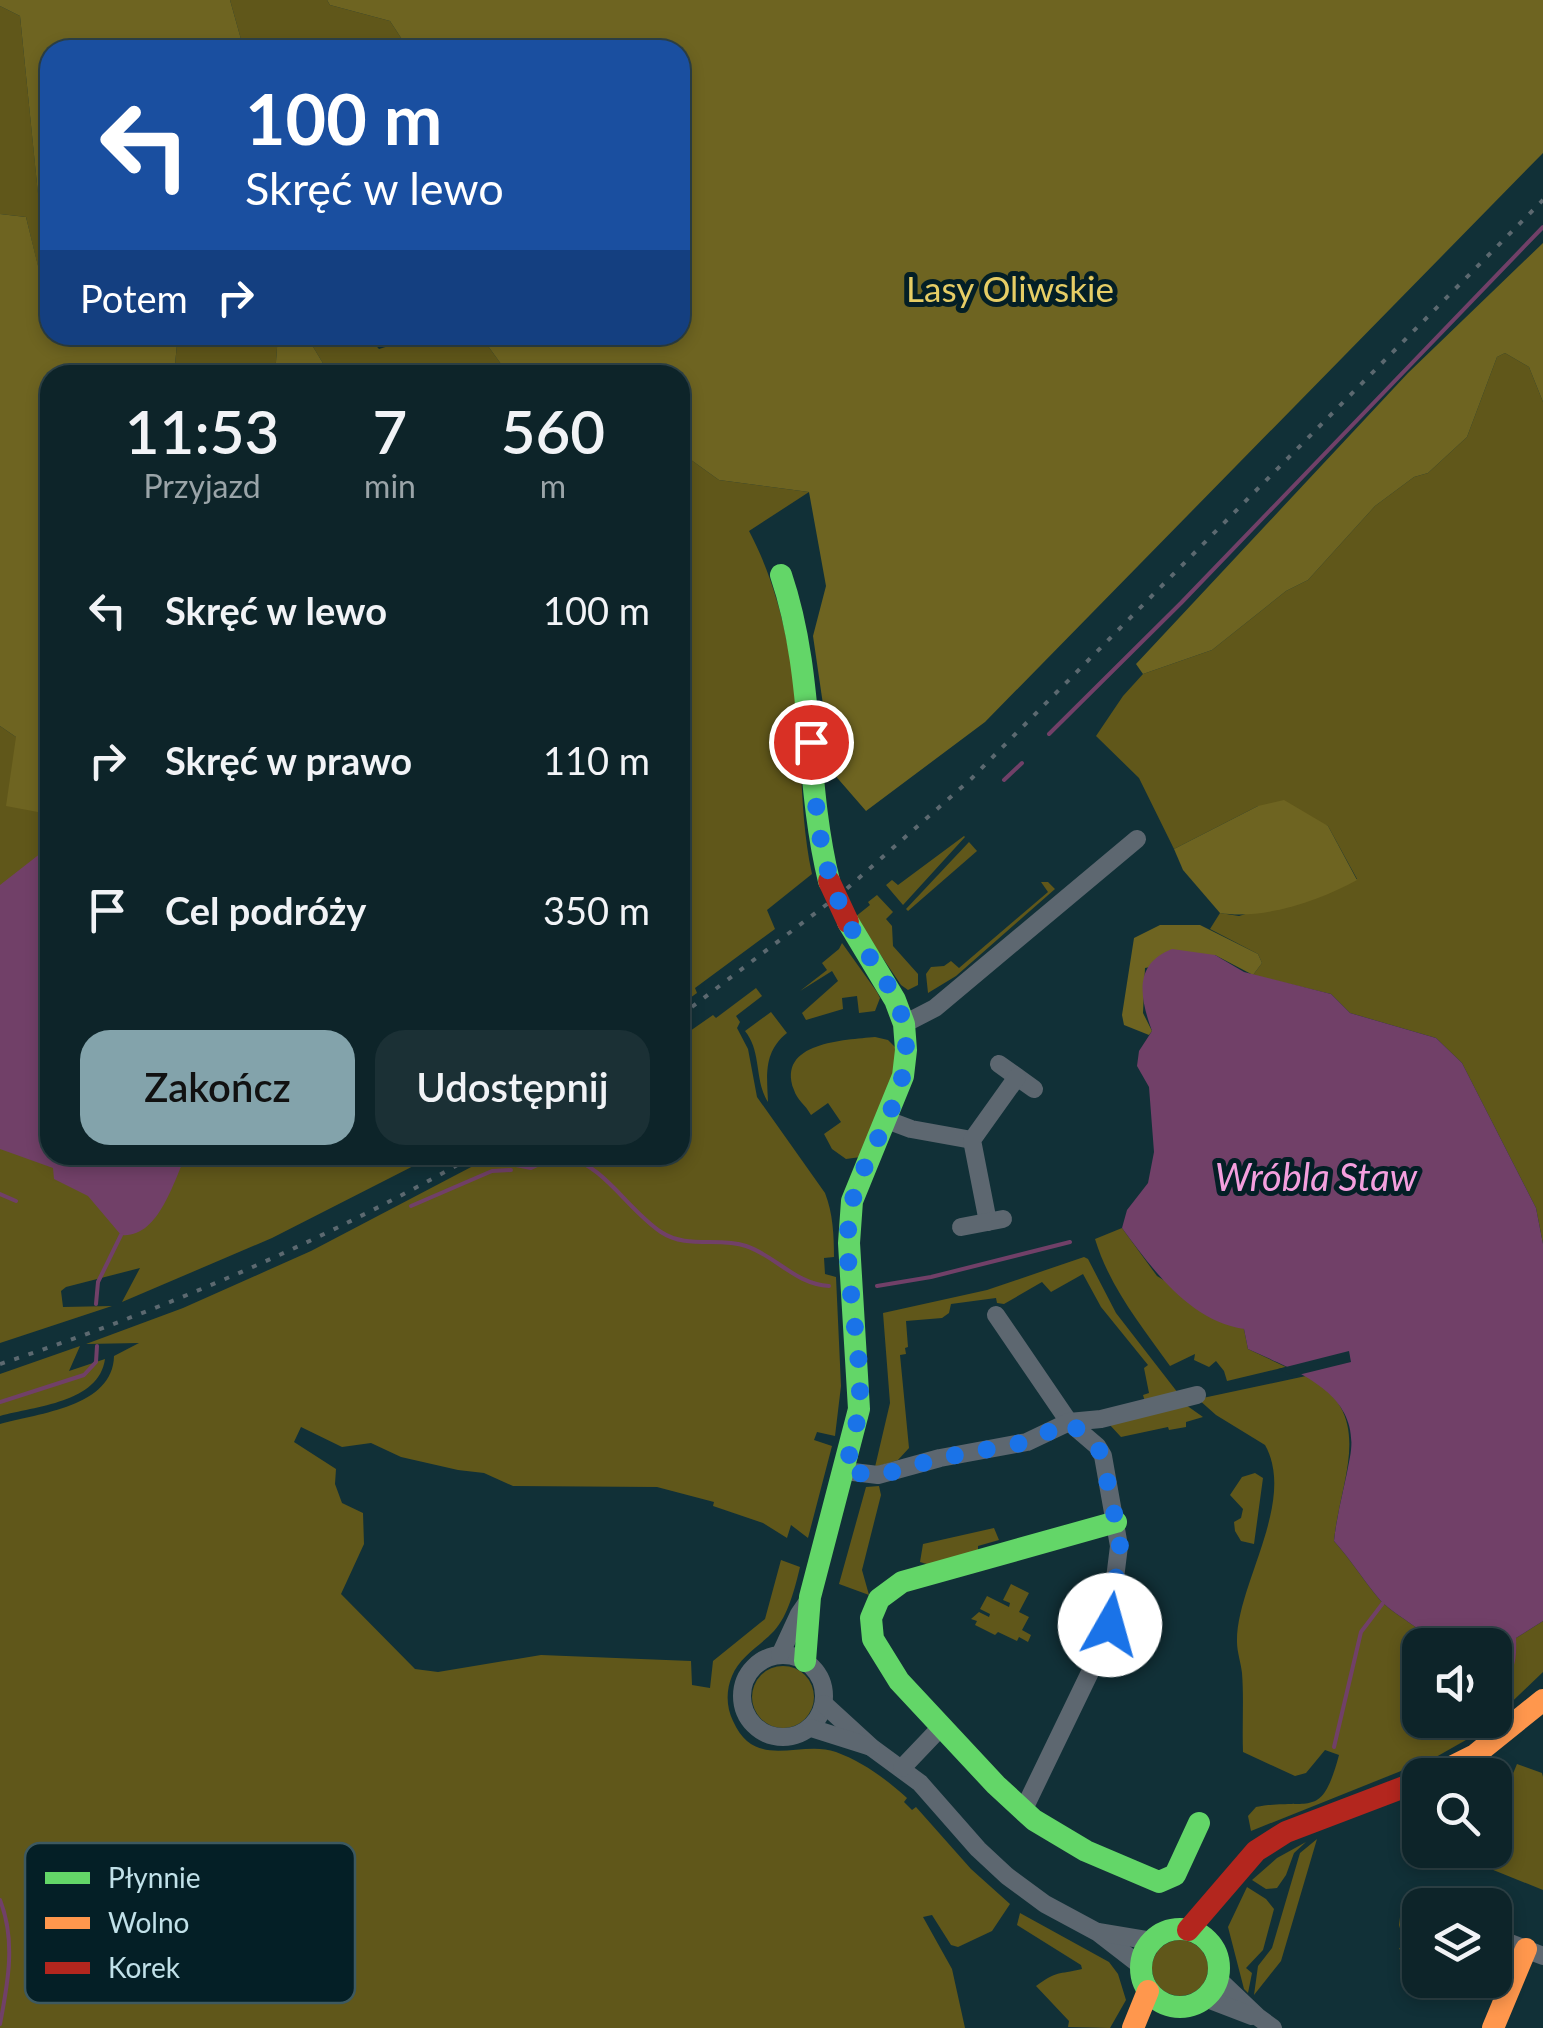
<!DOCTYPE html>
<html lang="pl">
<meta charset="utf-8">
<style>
:root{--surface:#0d2429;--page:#1b3035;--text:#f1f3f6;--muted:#9aa4a8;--line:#2d4146;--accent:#83a3ab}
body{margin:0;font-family:Lato,sans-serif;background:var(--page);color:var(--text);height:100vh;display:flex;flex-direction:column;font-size:38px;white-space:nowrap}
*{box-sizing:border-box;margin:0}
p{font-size:32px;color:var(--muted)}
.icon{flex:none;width:55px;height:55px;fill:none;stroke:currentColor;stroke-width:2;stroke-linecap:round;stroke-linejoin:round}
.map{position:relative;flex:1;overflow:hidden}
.drawer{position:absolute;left:40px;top:365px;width:650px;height:800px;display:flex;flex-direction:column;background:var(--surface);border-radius:30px;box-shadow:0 5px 15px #0003,0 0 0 2px var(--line)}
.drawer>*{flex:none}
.hud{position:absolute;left:40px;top:40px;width:650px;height:305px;border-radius:30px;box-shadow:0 5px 15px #0003,0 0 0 2px var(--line);background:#1a4fa0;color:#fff;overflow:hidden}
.tools{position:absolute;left:1402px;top:1628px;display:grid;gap:20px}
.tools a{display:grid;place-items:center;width:110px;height:110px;border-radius:20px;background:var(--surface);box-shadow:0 5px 15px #0003,0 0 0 2px var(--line);font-size:50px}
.pin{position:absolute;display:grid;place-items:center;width:85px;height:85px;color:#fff;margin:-42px;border:5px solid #fff;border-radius:50%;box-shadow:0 2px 10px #0007}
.me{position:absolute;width:110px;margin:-55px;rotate:7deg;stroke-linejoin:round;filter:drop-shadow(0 0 8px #0008)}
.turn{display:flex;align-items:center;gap:35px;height:210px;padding:0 40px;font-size:45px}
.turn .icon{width:130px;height:130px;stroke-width:2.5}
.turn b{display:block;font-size:70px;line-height:85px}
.then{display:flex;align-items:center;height:95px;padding:0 40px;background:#0003;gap:20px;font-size:38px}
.eta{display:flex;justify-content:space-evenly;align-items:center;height:170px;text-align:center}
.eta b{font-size:60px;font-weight:600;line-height:70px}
.button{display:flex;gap:20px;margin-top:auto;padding:20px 40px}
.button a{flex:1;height:115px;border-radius:30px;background:var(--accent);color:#111;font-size:40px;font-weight:600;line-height:115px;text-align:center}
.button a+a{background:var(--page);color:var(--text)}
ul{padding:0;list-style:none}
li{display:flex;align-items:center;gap:30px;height:150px;padding:0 40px}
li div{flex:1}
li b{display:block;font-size:38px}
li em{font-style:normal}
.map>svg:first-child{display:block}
.green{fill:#60571a}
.forest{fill:#6e6421}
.water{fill:#714068}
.pier{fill:#113037}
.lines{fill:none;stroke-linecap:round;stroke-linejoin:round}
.stream{stroke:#714068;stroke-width:4}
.street{stroke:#5d6770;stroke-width:18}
.fast{stroke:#63d668;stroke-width:22}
.slow{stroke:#ff974d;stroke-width:22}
.jam{stroke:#b3261e;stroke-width:22}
.rail{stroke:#5c6970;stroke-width:4;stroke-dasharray:5 10;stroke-linecap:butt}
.jam-bridge{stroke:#b3261e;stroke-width:22}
.route{stroke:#1a73e8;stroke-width:18;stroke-dasharray:0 32.4}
.labels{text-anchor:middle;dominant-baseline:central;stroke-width:10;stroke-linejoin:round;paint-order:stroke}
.park-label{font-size:35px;fill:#e6cd65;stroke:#041f26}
.water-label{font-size:38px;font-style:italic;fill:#f39fde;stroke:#041f26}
.key{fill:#041f26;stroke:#3d5960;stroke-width:2.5}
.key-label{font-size:28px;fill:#c1e1e9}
</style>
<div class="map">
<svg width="1543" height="2028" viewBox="0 0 1543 2028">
<rect width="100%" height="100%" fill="#113037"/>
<g class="green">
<polygon points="230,0 327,0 330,5 390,21 409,50 244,50"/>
<polygon points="0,6 20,16 41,223 50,229 50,283 41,279 26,217 0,214"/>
<polygon points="158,335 278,335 275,375 174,375 177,344"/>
<polygon points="306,335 366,335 379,349 424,335 480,335 509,375 330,375"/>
<polygon points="1505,353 1529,367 1543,402 1543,1244 1536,1208 1462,1063 1436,1038 1350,1013 1331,994 1253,975 1262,963 1258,954 1210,929 1220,913 1239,916 1357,879 1328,826 1258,806 1174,849 1139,778 1096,736 1123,696 1143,674 1212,650 1286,591 1308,580 1375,506 1414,477 1428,473 1467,437 1497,357"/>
<path d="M680,452L719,480L809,492L749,531C782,593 794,665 799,734C802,782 802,828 812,874L767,910L775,929L695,988L697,993L680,1005Z"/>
<polygon points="0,726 16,737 38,811 50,803 50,1155 435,1155 272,1238 122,1302 140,1268 66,1287 61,1291 63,1307 112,1306 0,1343"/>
<polygon points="964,836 965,837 903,905 886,885 892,880 898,885"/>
<polygon points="969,842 977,851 908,911 906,909"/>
<polygon points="1041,882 1048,882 1055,889 956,976 928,993 926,974 931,967 944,966 951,961 959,968 1048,892"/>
<polygon points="877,895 893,912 886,919 892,926 893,946 918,974 918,985 908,990 901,985 855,917 870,905 868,902"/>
<polygon points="842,943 877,992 880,998 875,1011 859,1013 857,996 842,998 843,1009 806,1020 802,1013 838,981 832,971 800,991 827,970 822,963 839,949"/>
<path d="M756,988L762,996L736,1016L740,1022L737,1028L748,1049L757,1097L825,1193C833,1213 834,1236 834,1257L824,1258L825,1274L836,1277L841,1386L835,1436L817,1432L814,1440L832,1446L808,1538L791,1525L787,1538L763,1523L713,1506L714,1502L657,1487L513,1486L484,1473L458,1470L401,1457L371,1443L342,1447L301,1427L294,1442L336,1469L335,1484L342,1503L363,1513L364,1544L341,1594L415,1669L438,1672L541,1655L691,1661L692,1685L710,1688L713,1661L765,1619L781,1560L800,1567C795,1588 788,1616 774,1631C760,1646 740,1656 732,1676C726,1690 726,1707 733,1721C756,1772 800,1739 836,1752C863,1762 886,1779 907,1798L904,1802L912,1810L916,1807L971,1869L1010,1904L992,1931L958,1947L951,1945L932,1915L923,1917L952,1969L965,2028H0V1424C39,1413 113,1407 114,1356L139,1343L86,1344L183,1308L311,1251L494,1155H680V1038L713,1015L716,1018Z"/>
<path d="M771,1012L787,1033C763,1052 767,1076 768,1102C754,1080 762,1052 745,1031Z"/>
<path d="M875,1037L888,1040L896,1048L892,1083L861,1157L846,1159L832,1149L824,1134L841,1122L828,1103L811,1115C805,1104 797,1100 794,1090C776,1042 845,1040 875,1037Z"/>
<path d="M1122,1228L1157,1276L1244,1329L1248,1349L1286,1367L1227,1381L1224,1371L1216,1361L1209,1367L1194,1360L1195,1354L1170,1366C1141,1325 1110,1288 1095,1239Z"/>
<polygon points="1084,1257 1088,1259 1116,1313 1178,1393 1145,1402 1143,1395 1149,1393 1144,1368 1148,1365 1101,1307 1083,1274 1051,1292 1042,1282 1004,1304 997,1303 996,1298 951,1304 949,1313 942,1318 906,1321 908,1347 905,1348 906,1354 900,1355 909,1448 898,1460 875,1467 890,1403 883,1313 987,1290"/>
<path d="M80,1346L69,1371L105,1359C99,1403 35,1406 0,1416V1374Z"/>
<path d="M1306,1376C1378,1414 1340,1478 1334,1541C1351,1560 1364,1581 1380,1600C1392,1613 1423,1630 1439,1645H1420V1720H1493L1473,1736L1436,1757L1251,1831L1248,1816L1256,1807C1311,1797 1321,1822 1339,1755L1325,1750L1306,1773L1295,1776L1243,1752C1242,1726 1244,1699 1242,1673C1241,1663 1237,1652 1237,1642C1236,1585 1297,1502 1265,1445L1216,1415L1198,1399Z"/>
<polygon points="1186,1405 1203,1417 1186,1422 1186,1427 1169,1430 1168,1427 1121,1437 1109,1424"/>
<polygon points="1255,1473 1263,1478 1254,1544 1241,1541 1235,1531 1234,1522 1241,1518 1243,1509 1230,1495 1242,1477"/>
<polygon points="879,1486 881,1495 862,1570 869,1595 839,1584 866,1487"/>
<polygon points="994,1528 999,1540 978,1546 978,1550 930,1565 920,1562 923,1544"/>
<polygon points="1011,1584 1029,1593 1019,1612 1029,1617 1022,1630 1031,1635 1028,1642 1019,1637 1017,1641 998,1632 995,1635 975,1625 977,1621 971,1619 979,1612 989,1617 990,1614 980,1609 987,1596 1009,1607 1010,1603 1003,1600"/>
<polygon points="1543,1621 1543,1672 1495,1718 1495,1689 1506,1683 1516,1638"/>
<circle cx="783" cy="1697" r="31"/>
<polygon points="1517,1764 1542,1773 1543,1777 1543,1890 1476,1863 1482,1850 1495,1850 1495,1817"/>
<polygon points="1317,1839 1281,1961 1254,1995 1258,1966 1272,1948 1300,1853"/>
<polygon points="1306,1842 1294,1853 1286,1875 1277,1888 1266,1889 1252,1880 1277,1858"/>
<polygon points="1247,1887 1266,1899 1274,1909 1263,1950 1246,1968 1252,1973 1248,1993 1244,1989 1228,1927"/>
<polygon points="1439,1901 1439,1905 1420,1905 1420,1954 1412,1955 1399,1949 1404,1942 1399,1925 1401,1909"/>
<path d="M1020,1913L1109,1962L1118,1974L1126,2000L1110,2028L1068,2027L1069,2021L1036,1986C1058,1970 1057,1975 1082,1969L1081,1965L1017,1925Z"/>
<circle cx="1180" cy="1968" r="28"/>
</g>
<g class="forest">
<polygon points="0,0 230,0 244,50 50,50 50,229 41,224 20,16 0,6"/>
<polygon points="327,0 1543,0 1543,153 985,722 866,811 833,773 813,636 826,586 809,492 719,480 680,452 680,375 509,375 480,335 680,335 680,50 409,50 390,21 330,5"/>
<polygon points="0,214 26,217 41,278 50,283 50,335 158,335 177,344 174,375 50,375 50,803 38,812 6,806 16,737 0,726"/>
<polygon points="1543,243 1543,402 1529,367 1505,353 1497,357 1467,437 1428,473 1414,477 1375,506 1308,580 1286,591 1212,650 1143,674 1136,664 1408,373"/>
<polygon points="278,335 306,335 330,375 275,375"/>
<path d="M1284,800L1328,826L1357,880C1319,901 1263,920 1220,913L1183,870L1174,849L1258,806Z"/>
<polygon points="1160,925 1200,925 1258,954 1262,963 1253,975 1215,955 1145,968 1143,1013 1152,1031 1149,1035 1124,1025 1122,1015 1134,938"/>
</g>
<g class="water">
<path d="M50,846V1155H186C173,1183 158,1239 121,1235L88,1196L54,1179L53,1168L0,1149V885Z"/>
<path d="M1172,949L1215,955L1244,972L1331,994L1350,1013L1436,1038L1462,1063L1536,1208L1543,1244V1621L1516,1638C1517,1659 1515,1678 1495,1689V1645H1439C1423,1630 1392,1613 1380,1600C1364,1581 1351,1560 1334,1541C1337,1512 1345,1486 1350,1457C1362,1392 1295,1371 1248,1349L1244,1329C1190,1321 1152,1269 1122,1228L1127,1210L1148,1183L1154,1152L1149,1087L1137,1066L1139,1051L1152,1031C1140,998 1133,964 1172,949Z"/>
</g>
<polygon class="pier" points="1349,1351 1351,1362 1294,1376 1278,1369"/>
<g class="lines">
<g class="stream">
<polyline points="1049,734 1181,603 1543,227"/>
<polyline points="1004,780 1022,763"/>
<polyline points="680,1052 685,1048"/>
<path d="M564,1155C606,1167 626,1208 661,1232C686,1249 719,1237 746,1246C776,1256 795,1284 829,1286"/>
<polyline points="516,1165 531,1168 559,1155"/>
<polyline points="0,1194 16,1201"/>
<polyline points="411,1206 492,1171 511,1170"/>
<polyline points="877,1286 931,1277 1070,1242"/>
<polyline points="96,1304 98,1282 121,1235"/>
<polyline points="0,1402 84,1375 96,1362 97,1346"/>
<polyline points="1334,1747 1361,1632 1383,1603"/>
<path d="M0,1900C16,1940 8,1983 0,2024"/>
</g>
<g class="street">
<polyline points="904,1024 935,1008 1137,839"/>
<polyline points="999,1064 1034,1089"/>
<polyline points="887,1120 911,1129 972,1140"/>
<polyline points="988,1222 972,1140 1017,1077"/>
<polyline points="961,1227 1003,1219"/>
<polyline points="996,1315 1069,1422 1097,1446 1103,1456 1119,1546 1108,1635 1023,1811"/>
<polyline points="845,1471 878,1475 940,1458 1027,1442 1069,1422 1101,1419 1197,1395"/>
<circle cx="783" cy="1696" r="41"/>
<polyline points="780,1655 799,1614 810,1598"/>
<polyline points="824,1704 871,1747 920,1783 978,1849 1007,1876 1045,1904 1097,1932 1141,1966"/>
<polyline points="811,1728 871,1747"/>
<polyline points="902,1768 942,1726"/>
<polyline points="1098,1932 1152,1941"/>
<polyline points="1495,1937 1543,1956"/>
<polyline points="1218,1979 1258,2017 1273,2028"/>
<polyline points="1205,1998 1252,2016"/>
</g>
<g class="fast">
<path d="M781,575C815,675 804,780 829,881"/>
<polyline points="1116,1522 902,1582 879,1599 871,1618 873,1639 899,1681 996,1785 1034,1820 1086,1851 1159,1882 1175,1875 1199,1823"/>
<polyline points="805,1661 810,1597 859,1409 849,1243 852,1201 903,1076 906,1050 904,1024 895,1000 848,922"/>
<circle cx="1180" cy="1968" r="39"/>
</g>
<g class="slow">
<polyline points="1435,1775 1475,1755 1543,1700"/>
<polyline points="1133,2028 1148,1991"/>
<polyline points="1493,2028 1526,1949"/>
</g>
<polyline class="jam" points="1188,1930 1256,1851 1286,1832 1420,1781"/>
<g class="rail">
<polyline points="680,1016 843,892 971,779 1543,200"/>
<path d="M0,1364C164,1310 324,1241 475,1155"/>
</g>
<polyline class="jam-bridge" points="829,881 848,922"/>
</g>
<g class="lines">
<path class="route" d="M811,742C817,812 816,855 847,920C864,955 897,986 904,1026C916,1090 869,1141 853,1199C838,1251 860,1333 860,1389C860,1417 852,1444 845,1471L878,1476L940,1458L1027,1442L1069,1422L1097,1446L1102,1456L1116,1522L1120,1546L1110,1625"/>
</g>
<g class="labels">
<g class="park-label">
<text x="1010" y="288">Lasy Oliwskie</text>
</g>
<g class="water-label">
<text x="1316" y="1176">Wróbla Staw</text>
</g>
</g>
<rect x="25" y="1843" width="330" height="160" rx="15" class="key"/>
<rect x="45" y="1872" width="45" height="12" fill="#63d668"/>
<rect x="45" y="1917" width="45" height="12" fill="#ff974d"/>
<rect x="45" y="1962" width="45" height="12" fill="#b3261e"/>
<g class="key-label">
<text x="108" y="1888">Płynnie</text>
<text x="108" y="1933">Wolno</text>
<text x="108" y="1978">Korek</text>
</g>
</svg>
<div class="tools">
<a><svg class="icon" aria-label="sound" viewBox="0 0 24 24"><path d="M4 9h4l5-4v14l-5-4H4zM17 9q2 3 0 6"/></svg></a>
<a><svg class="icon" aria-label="search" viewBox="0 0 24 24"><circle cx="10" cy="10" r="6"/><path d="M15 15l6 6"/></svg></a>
<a><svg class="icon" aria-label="layers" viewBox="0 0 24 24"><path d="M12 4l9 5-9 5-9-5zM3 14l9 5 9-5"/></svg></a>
</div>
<div class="pin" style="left:811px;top:742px;background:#d93025"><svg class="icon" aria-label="arrive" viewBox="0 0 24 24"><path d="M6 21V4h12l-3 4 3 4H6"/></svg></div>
<svg class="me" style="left:1110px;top:1625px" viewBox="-20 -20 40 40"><circle r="19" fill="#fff"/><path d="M0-13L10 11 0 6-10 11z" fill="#1a73e8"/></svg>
<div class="hud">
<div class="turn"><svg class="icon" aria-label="left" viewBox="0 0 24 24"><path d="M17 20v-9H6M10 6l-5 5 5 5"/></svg><div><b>100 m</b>Skręć w lewo</div></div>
<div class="then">Potem<svg class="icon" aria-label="right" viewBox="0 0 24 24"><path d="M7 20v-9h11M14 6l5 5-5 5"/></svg></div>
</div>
<section class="drawer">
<div class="eta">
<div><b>11:53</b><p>Przyjazd</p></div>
<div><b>7</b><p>min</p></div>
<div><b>560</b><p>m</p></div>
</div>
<ul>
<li><svg class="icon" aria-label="left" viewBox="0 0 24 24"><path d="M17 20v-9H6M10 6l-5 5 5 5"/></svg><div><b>Skręć w lewo</b></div><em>100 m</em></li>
<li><svg class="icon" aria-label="right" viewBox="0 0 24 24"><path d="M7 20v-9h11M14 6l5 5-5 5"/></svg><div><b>Skręć w prawo</b></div><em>110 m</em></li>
<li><svg class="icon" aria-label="arrive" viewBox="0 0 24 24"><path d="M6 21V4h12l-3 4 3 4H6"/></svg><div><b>Cel podróży</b></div><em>350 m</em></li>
</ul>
<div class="button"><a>Zakończ</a><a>Udostępnij</a></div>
</section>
</div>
